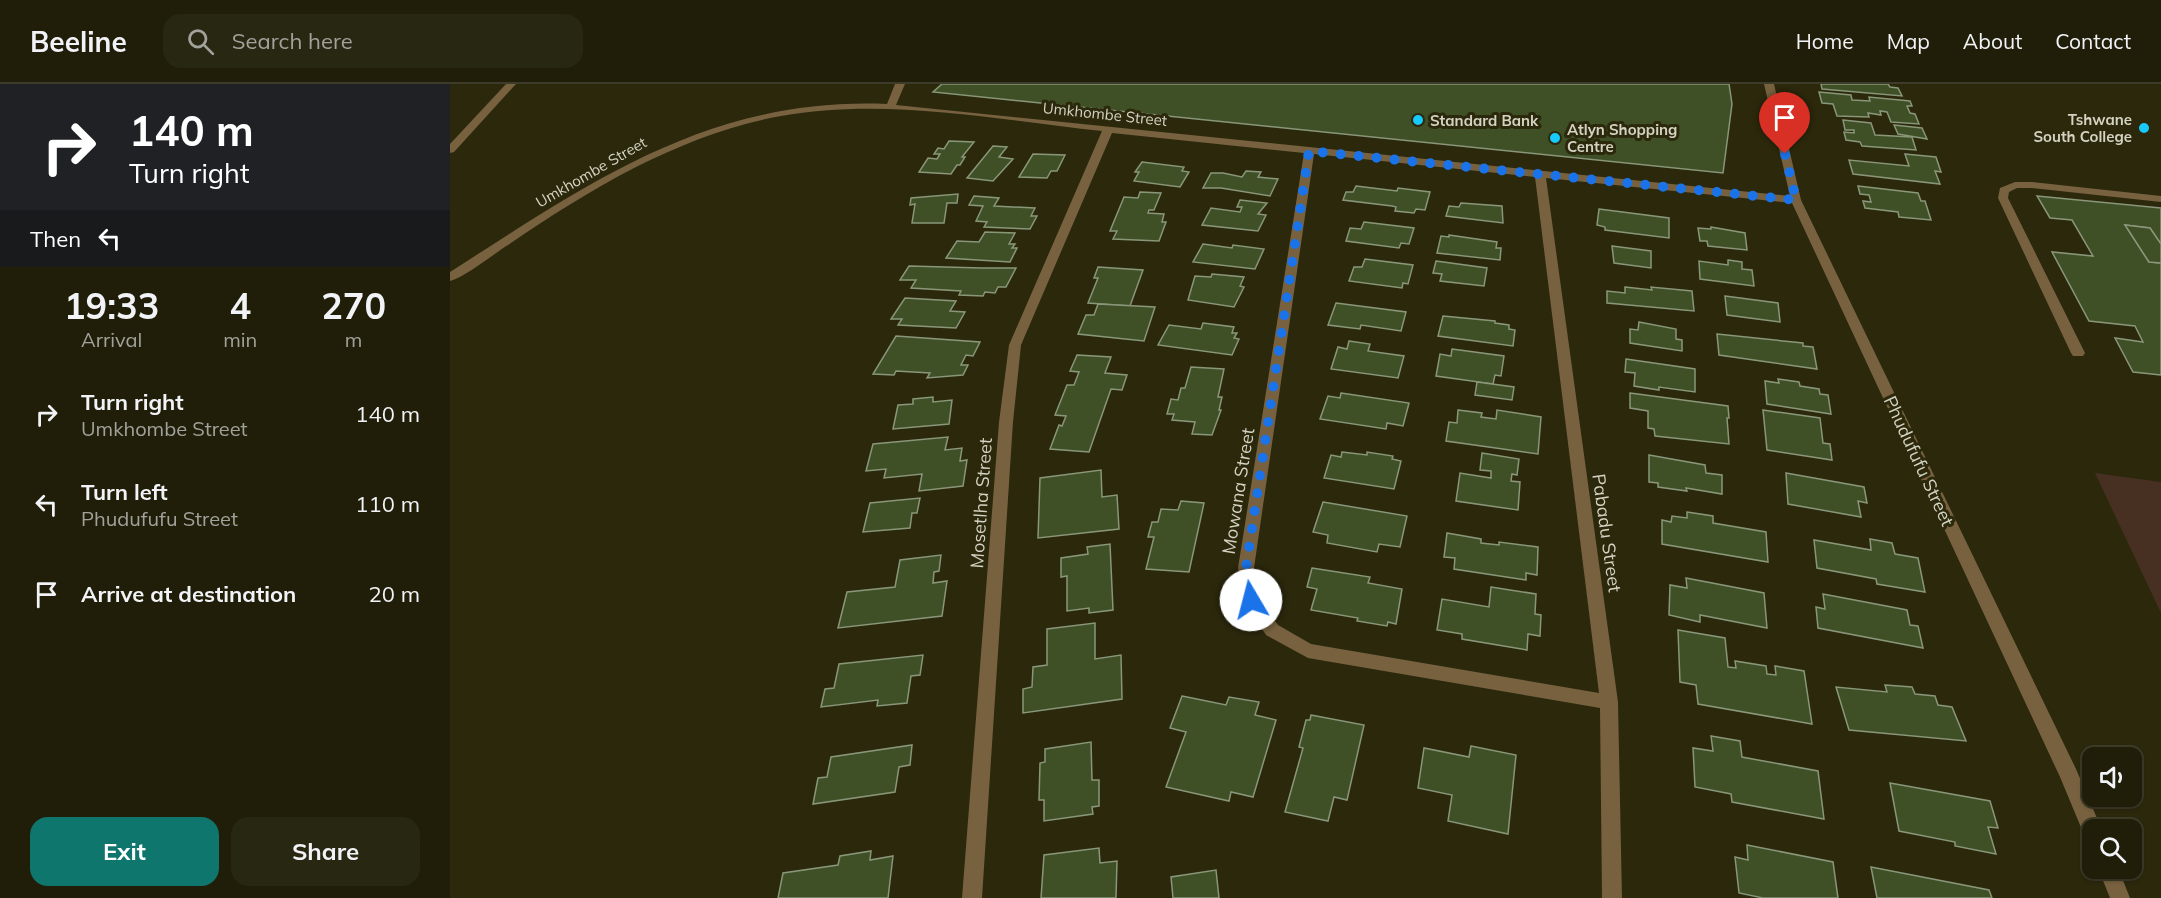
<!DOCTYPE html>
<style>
:root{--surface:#201e09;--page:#282712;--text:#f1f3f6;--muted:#a2a29c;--line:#3d3c2a;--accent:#0f766e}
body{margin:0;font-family:Mulish,sans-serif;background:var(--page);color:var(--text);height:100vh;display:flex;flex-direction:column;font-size:22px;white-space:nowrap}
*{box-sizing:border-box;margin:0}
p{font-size:20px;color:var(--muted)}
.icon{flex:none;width:33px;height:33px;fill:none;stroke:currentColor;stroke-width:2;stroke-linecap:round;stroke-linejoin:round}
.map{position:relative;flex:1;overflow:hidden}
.side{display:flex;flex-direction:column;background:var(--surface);width:450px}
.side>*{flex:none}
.guide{background:#202124;color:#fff;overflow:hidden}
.buttons{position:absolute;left:1632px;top:663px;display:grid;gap:12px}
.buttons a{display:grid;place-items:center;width:60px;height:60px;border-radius:12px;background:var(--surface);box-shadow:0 2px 4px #0004,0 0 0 2px var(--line);font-size:30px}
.pin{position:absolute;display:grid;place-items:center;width:51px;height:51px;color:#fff;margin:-62px -26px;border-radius:50% 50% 50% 0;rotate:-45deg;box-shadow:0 0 6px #0007}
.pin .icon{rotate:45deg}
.me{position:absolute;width:66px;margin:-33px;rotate:352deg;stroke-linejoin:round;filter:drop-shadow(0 0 4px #0008)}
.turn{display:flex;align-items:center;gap:21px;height:126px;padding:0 30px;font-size:27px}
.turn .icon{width:78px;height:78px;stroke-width:2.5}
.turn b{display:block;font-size:42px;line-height:51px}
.then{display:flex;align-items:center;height:57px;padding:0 30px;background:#0003;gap:12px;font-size:22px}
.eta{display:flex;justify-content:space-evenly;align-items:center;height:102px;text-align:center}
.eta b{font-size:36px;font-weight:700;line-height:42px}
.button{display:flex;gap:12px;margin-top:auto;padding:12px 30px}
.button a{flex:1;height:69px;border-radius:18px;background:var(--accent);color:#fff;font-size:24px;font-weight:700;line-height:69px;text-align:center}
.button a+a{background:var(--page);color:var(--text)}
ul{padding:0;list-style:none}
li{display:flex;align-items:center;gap:18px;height:90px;padding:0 30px}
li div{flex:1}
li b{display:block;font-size:22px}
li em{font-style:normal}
header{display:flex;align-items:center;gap:36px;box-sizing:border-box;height:84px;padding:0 30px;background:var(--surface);border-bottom:2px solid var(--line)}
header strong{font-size:28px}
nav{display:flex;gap:33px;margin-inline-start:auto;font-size:21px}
.search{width:420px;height:54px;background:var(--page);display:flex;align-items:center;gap:15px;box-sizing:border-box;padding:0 21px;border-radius:18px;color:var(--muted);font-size:22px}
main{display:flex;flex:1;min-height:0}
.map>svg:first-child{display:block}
.green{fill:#473021}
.building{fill:#3f5027;stroke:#899679;stroke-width:1.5}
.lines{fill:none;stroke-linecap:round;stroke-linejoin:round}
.minor{fill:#77613f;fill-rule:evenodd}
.route{stroke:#1a73e8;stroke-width:10;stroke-dasharray:0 18}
.poi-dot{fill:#18cafc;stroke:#2b280c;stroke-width:2}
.labels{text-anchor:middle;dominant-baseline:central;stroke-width:6;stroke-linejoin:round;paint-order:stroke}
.far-street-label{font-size:15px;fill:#d4d3c2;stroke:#2b280c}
.far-poi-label{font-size:15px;font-weight:bold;fill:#d4d3c2;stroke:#2b280c;text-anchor:start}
.street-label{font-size:18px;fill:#d4d3c2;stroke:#2b280c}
</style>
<header>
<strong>Beeline</strong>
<div class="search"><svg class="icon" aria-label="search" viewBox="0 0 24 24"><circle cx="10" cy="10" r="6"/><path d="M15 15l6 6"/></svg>Search here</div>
<nav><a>Home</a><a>Map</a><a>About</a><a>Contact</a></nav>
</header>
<main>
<section class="side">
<div class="guide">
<div class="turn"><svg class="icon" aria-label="right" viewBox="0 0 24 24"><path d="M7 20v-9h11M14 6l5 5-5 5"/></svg><div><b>140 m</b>Turn right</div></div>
<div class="then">Then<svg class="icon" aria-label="left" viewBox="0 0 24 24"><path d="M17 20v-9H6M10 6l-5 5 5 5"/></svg></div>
</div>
<div class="eta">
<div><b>19:33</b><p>Arrival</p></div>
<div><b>4</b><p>min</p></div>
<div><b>270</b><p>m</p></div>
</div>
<ul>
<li><svg class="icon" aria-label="right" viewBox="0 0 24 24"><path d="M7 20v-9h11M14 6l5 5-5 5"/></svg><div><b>Turn right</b><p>Umkhombe Street</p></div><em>140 m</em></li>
<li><svg class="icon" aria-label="left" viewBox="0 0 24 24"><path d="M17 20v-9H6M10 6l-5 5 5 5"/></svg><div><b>Turn left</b><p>Phudufufu Street</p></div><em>110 m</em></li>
<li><svg class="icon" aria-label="arrive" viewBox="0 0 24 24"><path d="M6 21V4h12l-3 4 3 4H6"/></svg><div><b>Arrive at destination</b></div><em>20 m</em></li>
</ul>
<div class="button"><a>Exit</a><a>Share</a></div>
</section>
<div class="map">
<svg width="1711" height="814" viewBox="0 0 1711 814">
<rect width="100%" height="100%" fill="#2b280c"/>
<polygon class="green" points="1645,389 1711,398 1711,529"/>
<g class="building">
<polygon points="492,0 1279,0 1282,20 1273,89 483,8"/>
<polygon points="1371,0 1438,0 1440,3 1448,4 1452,12 1372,5"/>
<polygon points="1369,8 1401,11 1402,16 1420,17 1419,13 1460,17 1462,22 1457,22 1460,29 1465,30 1469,40 1441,38 1437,28 1430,27 1431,31 1418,29 1419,33 1387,32 1383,20 1372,19"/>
<polygon points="1393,36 1421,39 1425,51 1462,53 1466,66 1412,62 1410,58 1396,56 1394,48 1404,49 1404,46 1395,46"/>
<polygon points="1444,41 1472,44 1477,55 1448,50"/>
<polygon points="499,57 524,58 512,73 515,73 510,81 507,81 501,90 469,88 478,74 487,75 490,70 484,70 488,64 494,65"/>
<polygon points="543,62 557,63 549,73 563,75 543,97 517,94"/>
<polygon points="583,70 615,71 607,87 601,87 597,94 569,93"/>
<polygon points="1455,70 1486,73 1491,88 1485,87 1490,100 1403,90 1399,76 1459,82"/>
<polygon points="692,78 734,83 732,87 739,88 730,103 684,97 689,88 685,88"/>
<polygon points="796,87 811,88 808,93 828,95 820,112 771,104 753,104 761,89 773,89 792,93"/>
<polygon points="906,102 947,107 948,104 980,108 975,126 966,125 964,129 945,127 946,123 942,122 893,116 896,108 903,108"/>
<polygon points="1408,102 1468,109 1471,117 1475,117 1481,136 1449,133 1448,128 1415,124 1413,117 1421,118 1419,111 1410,110"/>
<polygon points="690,108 711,109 704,126 699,126 698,129 714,130 712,138 716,138 709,157 663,155 667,147 660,147 674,113 688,114"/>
<polygon points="508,110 507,119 497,119 494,139 462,139 465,120 460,121 461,114"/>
<polygon points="524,112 549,114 544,122 585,124 581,132 587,132 580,145 534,143 537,138 526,137 533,122 519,121"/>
<polygon points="1587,112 1711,124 1711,160 1700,144 1675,141 1699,178 1711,179 1711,291 1683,288 1665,254 1693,258 1685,242 1639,237 1602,168 1643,172 1622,136 1600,134"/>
<polygon points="790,116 817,119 808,130 816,131 808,147 752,141 761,124 790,128 792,123 787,123"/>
<polygon points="1011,119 1052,122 1053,139 996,132 999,122 1009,123"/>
<polygon points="1149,125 1219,134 1219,154 1155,146 1155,143 1147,141"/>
<polygon points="914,138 964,144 959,160 951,159 949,164 896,157 900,144 911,145"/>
<polygon points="1675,141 1700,144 1711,160 1711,179 1699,178"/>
<polygon points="1261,143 1295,149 1297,166 1258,162 1257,157 1250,157 1248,144 1261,145"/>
<polygon points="535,148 565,149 559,160 565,160 562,164 567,164 560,178 496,174 507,157 529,158"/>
<polygon points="999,151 1047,158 1046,164 1051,164 1050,176 987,169 991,152 999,153"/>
<polygon points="753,160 782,164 783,161 814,165 805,185 743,178"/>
<polygon points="1162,162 1201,167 1201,184 1164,179"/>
<polygon points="915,175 963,181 958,200 953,199 952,204 899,197 904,183 912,183"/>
<polygon points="1278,176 1292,178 1292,185 1302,186 1304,202 1250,195 1249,177 1278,181"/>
<polygon points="986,177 1037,184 1034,202 990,197 992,190 983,189"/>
<polygon points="459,182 532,184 566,184 556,203 548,203 545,209 535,208 533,212 509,211 511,207 461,204 466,196 450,196"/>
<polygon points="648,183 693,186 680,222 638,219 648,194 644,194"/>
<polygon points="762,190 794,193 790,202 794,203 784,223 738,216 745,192 761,193"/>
<polygon points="1175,203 1202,206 1201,203 1242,207 1244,227 1157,219 1157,207 1175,209"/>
<polygon points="1275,212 1328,219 1330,238 1277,231"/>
<polygon points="455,214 506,217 500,227 515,228 506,244 448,241 452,235 441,235"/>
<polygon points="886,219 956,228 951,247 911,241 910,245 878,241"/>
<polygon points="648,220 705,223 694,257 628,250 636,231 644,231"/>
<polygon points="993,232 1045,237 1045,239 1059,241 1059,245 1065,246 1063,262 988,252"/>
<polygon points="1189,238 1226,245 1226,255 1232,256 1232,267 1180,259 1180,245 1188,246"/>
<polygon points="753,239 784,243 782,249 787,249 784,254 789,255 782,271 708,261 719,241 751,245"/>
<polygon points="1267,250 1353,259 1353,262 1363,263 1367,285 1269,271"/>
<polygon points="446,252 530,258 523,272 516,271 511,281 518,281 513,291 477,294 480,289 446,287 444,291 423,290"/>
<polygon points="899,257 920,260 918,267 954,272 948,294 881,285 888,263 897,265"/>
<polygon points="1002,265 1054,272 1051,292 1045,291 1043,300 986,292 990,270 1001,272"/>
<polygon points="627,271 661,273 655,289 677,291 672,306 661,305 639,368 600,365 609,341 612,342 616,332 605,331 617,301 624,301 629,288 620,287"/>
<polygon points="1176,275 1245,285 1245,308 1209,303 1209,306 1184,302 1185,289 1175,288"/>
<polygon points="741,283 774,285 768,313 772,313 769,326 771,326 762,351 742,350 745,338 722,336 724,330 717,330 721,315 728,316 731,304 735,304"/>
<polygon points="1328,295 1349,298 1350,302 1369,305 1370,310 1378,311 1381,330 1317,320 1315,297 1329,299"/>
<polygon points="1027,298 1064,303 1062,316 1025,311"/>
<polygon points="891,309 959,319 953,342 937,339 936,345 870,335 878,312 890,314"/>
<polygon points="1180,309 1278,322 1279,334 1277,334 1279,360 1205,352 1204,345 1198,344 1198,327 1180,324"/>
<polygon points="483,313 483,318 502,316 499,340 443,345 448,321 463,320 463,315"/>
<polygon points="1008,326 1032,329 1031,333 1046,335 1047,326 1091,333 1088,370 996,357 999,338 1007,339"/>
<polygon points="1313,326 1370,334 1373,359 1380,360 1382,376 1317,366"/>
<polygon points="498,353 495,366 512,364 510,377 517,376 513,402 469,407 472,390 434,394 436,385 416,387 423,360"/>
<polygon points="892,368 917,371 917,368 943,372 942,375 951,377 944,405 874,394 881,371 891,373"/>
<polygon points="1032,369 1069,375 1067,391 1062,390 1061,397 1070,398 1068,426 1006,417 1010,389 1041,394 1041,387 1030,386"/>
<polygon points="1199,371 1255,381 1256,389 1272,391 1272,410 1236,404 1237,407 1208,403 1208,399 1199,398"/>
<polygon points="651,386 652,413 667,411 669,445 588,454 590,394"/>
<polygon points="1336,389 1414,403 1417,419 1408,417 1411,433 1338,420"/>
<polygon points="470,414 467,429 462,429 460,444 413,448 420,419"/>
<polygon points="731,417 754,419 739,488 696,485 704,453 698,453 702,438 708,438 711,425 728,426"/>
<polygon points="873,418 957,432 950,463 929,460 927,468 877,459 878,451 863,448"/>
<polygon points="1237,428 1263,432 1263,439 1316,448 1318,478 1212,460 1212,436 1221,438 1222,432 1237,434"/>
<polygon points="997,449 1031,455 1031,459 1049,461 1049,458 1088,463 1087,491 1076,489 1076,496 1004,485 1005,474 994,473"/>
<polygon points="1420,455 1442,459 1445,470 1468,474 1475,508 1427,500 1426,495 1367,484 1364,456 1421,466"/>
<polygon points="660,460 663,526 639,529 639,524 617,527 617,492 611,493 611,474 638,470 637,463"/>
<polygon points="491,471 489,487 484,488 483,499 497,497 492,532 388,544 397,508 445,503 450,476"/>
<polygon points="862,484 920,493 918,499 952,505 946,540 938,538 937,542 907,537 908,534 861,526 867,505 857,503"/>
<polygon points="1236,494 1314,509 1317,544 1250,531 1250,538 1219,531 1220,501 1237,504"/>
<polygon points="1041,503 1086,510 1085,530 1091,531 1090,552 1078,550 1077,566 1012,555 1012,550 987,546 992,515 1039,523"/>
<polygon points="1373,510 1457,526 1460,541 1468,542 1473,564 1368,544 1366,523 1375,525"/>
<polygon points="645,539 645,575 671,571 672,615 573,629 573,605 582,603 583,583 597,581 597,545"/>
<polygon points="1228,546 1275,554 1278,583 1286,584 1285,577 1316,582 1317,590 1326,591 1325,582 1354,587 1362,640 1248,620 1246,601 1230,598"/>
<polygon points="473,571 470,591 461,592 457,619 427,622 428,616 371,623 375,605 384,604 389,580"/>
<polygon points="1435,601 1462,603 1465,610 1485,612 1488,621 1502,623 1516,657 1399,646 1386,603 1437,608"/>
<polygon points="732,612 776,621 779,613 809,618 805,631 826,636 803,713 781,708 779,717 716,703 736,648 720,644"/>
<polygon points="861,631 914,641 897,716 884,713 878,737 835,728 853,664 849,663 856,636 860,636"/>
<polygon points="1261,652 1290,657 1292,673 1368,687 1374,735 1282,718 1281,710 1245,703 1243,664 1263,667"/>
<polygon points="641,658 642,696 649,696 649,722 642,723 643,730 594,737 594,716 589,716 590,679 595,678 595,665"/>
<polygon points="462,661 460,681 449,683 445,708 363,720 368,694 377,693 381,673"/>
<polygon points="1021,662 1066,671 1058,750 998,737 1002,711 968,704 974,664 1019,673"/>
<polygon points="1440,699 1540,717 1548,744 1538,743 1546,770 1505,762 1505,758 1449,747"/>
<polygon points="1297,761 1383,778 1388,814 1313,814 1289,809 1285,773 1298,776"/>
<polygon points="649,764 650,779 667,777 666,814 591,814 594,771"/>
<polygon points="421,767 420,776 443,772 438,814 328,814 333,789 388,781 390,772"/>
<polygon points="1421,783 1539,806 1542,814 1427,814"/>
<polygon points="766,786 769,814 723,814 721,793"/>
</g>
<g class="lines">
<g class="minor">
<polygon points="56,0 66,0 4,68 0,69 0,60"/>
<path d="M445,0H455L446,21L1340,112L1314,0H1324L1351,116L1626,685L1652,746H1642V755L1635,753L1610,693L1342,119L1096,94L1168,618L1172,814H1152L1150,624L858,574L816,551L793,516L788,484L854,69L662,49L571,261L563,338L532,814H512L549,338L559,261L652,47C548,36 436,13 331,32C280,41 232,60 186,83C141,106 99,133 58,161C42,171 17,192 0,197V188C142,97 260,13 437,20ZM864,70L1085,93L1149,609L861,560L828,541L809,514L804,484Z"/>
<polygon points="1582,98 1711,112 1711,118 1582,104 1567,104 1559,108 1558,114 1635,269 1633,272 1623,272 1621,269 1548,114 1550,104 1565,98"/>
<polygon points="1648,784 1668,784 1680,814 1660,814"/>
</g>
</g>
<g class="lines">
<polyline class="route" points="801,516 796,484 859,67 1346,116 1335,70"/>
</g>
<g class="poi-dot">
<circle cx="968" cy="36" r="6"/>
<circle cx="1694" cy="44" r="6"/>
<circle cx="1105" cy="54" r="6"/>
</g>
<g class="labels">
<g class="far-street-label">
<text transform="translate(655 30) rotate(6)">Umkhombe Street</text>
<text transform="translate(141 88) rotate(-30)">Umkhombe Street</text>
</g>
<g class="far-poi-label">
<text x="1682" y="35" text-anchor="end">Tshwane<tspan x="1682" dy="17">South College</tspan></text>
<text x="980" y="36">Standard Bank</text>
<text x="1117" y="45">Atlyn Shopping<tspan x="1117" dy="17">Centre</tspan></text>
</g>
<g class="street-label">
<text transform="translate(1469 377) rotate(65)">Phudufufu Street</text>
<text transform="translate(788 407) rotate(-81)">Mowana Street</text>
<text transform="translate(531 419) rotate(-86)">Mosetlha Street</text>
<text transform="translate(1157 449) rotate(82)">Pabadu Street</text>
</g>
</g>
</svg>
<div class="buttons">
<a><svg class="icon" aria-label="sound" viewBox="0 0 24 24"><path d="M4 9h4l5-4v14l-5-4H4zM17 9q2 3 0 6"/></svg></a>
<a><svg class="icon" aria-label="search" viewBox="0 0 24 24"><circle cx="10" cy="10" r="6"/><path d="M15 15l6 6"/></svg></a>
</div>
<div class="pin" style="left:1335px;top:70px;background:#d93025"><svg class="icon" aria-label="arrive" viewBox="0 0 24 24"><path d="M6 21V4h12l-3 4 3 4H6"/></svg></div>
<svg class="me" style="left:801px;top:516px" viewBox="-20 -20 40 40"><circle r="19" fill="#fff"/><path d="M0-13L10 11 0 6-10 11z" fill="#1a73e8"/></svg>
</div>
</main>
